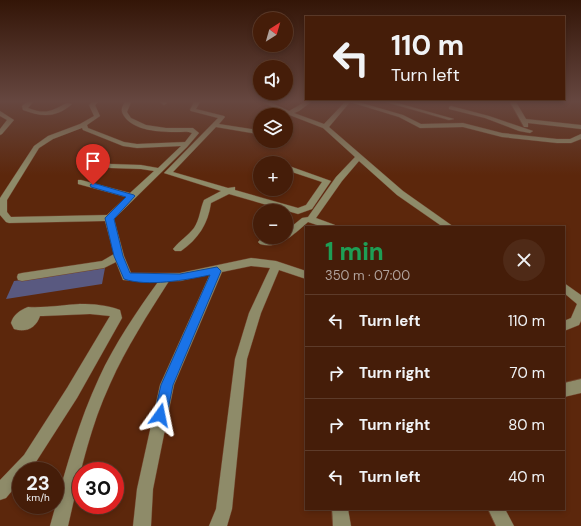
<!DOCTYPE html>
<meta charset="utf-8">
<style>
:root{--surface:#451d09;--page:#4f2a17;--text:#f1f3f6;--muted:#b0a29c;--line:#5d3b2a}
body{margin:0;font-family:"DM Sans",sans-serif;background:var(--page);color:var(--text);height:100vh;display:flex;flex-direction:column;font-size:15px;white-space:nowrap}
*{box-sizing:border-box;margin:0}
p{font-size:13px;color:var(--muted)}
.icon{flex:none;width:22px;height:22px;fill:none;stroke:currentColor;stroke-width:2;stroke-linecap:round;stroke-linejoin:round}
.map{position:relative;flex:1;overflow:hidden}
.details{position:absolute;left:305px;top:226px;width:260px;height:284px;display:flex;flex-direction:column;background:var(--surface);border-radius:0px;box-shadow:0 2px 6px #0003,0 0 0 1px var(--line)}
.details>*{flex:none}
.guide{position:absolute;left:305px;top:16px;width:260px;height:84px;border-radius:0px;box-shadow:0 2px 6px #0003,0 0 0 1px var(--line);background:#451d09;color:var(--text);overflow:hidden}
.needle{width:26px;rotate:37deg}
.fabs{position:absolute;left:253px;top:12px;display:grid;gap:8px}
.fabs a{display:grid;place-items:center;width:40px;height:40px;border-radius:50%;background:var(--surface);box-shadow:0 2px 6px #0003,0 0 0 1px var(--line);font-size:20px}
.speed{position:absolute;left:12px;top:462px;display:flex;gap:8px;font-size:20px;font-weight:700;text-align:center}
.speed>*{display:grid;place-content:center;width:52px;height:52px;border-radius:50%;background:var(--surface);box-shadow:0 2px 6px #0003,0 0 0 1px var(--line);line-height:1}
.speed small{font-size:10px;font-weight:400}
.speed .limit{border:6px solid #d22;background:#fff;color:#111}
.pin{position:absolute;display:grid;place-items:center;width:34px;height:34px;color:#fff;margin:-41px -17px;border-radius:50% 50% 50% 0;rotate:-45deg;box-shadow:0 0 4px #0007}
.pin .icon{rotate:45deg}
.me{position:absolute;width:44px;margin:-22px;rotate:12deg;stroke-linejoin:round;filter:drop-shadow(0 0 3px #0008)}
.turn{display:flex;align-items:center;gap:14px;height:84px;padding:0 20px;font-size:18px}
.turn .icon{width:52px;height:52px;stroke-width:2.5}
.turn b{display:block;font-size:28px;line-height:34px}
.round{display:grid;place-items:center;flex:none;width:42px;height:42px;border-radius:21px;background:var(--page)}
.summary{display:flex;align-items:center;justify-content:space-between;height:68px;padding:0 20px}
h1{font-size:24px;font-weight:800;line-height:30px;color:#1e9e55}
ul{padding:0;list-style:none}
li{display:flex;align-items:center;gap:12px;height:52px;padding:0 20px;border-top:1px solid var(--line)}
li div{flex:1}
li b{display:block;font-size:15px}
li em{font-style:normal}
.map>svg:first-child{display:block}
.green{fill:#595980}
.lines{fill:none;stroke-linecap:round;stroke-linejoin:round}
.minor-casing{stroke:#72432c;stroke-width:1}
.minor{fill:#8e8b69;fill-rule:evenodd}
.route{fill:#1a73e8;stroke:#114b97}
</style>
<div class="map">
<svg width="581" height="526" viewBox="0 0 581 526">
<rect width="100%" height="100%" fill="#5c270c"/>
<polygon class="green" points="105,268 102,284 6,299 14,281"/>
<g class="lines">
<g class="minor-casing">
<g id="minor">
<path d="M27,102H33L28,108C46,115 51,111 67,103L72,104C56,118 42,117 23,110L22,106Z"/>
<path d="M92,102H98L95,105L100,116L87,125L88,128L124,142L137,144L185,142L192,133C188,131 182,132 177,132C160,132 134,131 124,116C120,110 122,107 125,102H131L127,112L131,118L146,125L166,128H193L199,133L187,147L114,219L124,256L131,273H180L251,258L276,261L306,271V279L279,270L261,313L247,359L232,509L227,526H209L216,509L235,359L249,313L270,268L251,266L222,272L174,385L153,489L151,526H133L137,489L160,385L210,274L180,281H169C148,314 126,348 110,384C89,429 79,478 68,526H50C64,476 77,425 99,378C114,345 137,311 158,282L123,280L116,262L104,268L22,281L18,280L17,277L18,274L22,273L102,261L114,254L105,221L9,223L6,222L0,215V198L34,146L48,136L80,124L94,116L89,105ZM82,128L83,130L123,146L137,148L181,146L158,168L141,165L111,164L77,157V161L111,168L141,169L154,171L130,193L81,180H78V184L126,197L107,215L11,217L7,212V200L39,148L53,139Z"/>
<polygon points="160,102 166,102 167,103 164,105"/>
<path d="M194,102H200L196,109L224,116L225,117L219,124L257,130L260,132L257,134L216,127L173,172L228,188L235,187V190L298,208L306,205L322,182L286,170V166H289L331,181L312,209L298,214L229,194L211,203C208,224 198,239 181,251H175L173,249C179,241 188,236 194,228C200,219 200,209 204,200L221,191L164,173L218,118L191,111L190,110Z"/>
<path d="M263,102H270L289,111L305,102H311L299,111L294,113L324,124L345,102H358L403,115L421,124L463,123L502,133L557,139H570L581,134V139L571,143H557L502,137L463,127L420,128L399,117L350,102L329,127L403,191L454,227H443L397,195L359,161L342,181L316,218L335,225L337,227H323L308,222C294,234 279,250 260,244L258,242L260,240L286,237V231L302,218L308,217L336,177L355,157L323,128L287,114Z"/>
<polygon points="386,102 394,102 454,119 449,120"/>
<polygon points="510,102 516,102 526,119 581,125 581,129 528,123 528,127 524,127"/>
<polygon points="451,106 489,116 533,131 530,133 519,131 485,118 449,109 449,107"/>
<polygon points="0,111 14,120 2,134 0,135 0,129 7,120 0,116"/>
<polygon points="564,283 581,295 581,321 579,325 564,331 564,321 571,318 577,304 564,293"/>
<path d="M80,304C94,304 107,305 120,310L122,318L77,398L34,465L29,471H21V480L6,498L0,500V480L24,455L67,388L110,316L90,314L43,316H40C36,328 26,333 14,329L11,323C13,315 20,310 28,307C45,308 63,305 80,304Z"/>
<polygon points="581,379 581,393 564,397 564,383"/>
<polygon points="332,509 348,509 351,526 333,526"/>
<polygon points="488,509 505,509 514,526 496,526"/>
</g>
</g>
<use href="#minor" class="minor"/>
</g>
<linearGradient id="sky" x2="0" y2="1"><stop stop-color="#331507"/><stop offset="0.58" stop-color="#664740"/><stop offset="1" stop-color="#664740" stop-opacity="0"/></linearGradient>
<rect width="581" height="175" fill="url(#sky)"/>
<path class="route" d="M93,183L134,195L135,196L114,219L123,256L130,273L180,274L217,267L221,271L173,385L167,415L165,419L160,421L156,419L154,415L161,385L210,275C186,280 147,287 124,279L114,256L105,218L126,197L91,187L90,185Z"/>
</svg>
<div class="fabs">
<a><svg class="needle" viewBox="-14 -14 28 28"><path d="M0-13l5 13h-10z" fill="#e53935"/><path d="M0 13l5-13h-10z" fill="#b0a29c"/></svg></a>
<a><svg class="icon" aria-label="sound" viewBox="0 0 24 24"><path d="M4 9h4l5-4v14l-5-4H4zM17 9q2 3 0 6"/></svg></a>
<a><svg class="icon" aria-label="layers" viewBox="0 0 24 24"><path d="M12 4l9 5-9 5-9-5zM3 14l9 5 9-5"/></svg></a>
<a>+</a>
<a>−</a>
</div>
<div class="speed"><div>23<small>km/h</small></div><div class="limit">30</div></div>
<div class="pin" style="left:93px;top:185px;background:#d93025"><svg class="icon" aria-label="arrive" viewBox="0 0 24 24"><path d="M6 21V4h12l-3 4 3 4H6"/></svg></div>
<svg class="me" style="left:160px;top:415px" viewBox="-20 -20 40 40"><path d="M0-17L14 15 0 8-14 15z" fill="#1a73e8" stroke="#fff" stroke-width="4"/></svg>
<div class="guide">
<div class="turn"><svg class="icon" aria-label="left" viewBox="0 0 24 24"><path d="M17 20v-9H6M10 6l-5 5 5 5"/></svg><div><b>110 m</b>Turn left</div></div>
</div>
<section class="details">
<div class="summary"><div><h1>1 min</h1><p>350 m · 07:00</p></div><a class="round"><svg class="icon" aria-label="close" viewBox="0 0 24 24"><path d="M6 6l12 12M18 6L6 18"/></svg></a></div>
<ul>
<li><svg class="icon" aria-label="left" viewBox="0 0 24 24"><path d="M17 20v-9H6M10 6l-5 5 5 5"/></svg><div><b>Turn left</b></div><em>110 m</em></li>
<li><svg class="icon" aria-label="right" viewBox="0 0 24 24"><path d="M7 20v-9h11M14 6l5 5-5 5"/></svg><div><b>Turn right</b></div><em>70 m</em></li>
<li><svg class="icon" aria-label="right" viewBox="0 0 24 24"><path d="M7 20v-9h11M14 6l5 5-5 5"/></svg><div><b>Turn right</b></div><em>80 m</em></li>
<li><svg class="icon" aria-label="left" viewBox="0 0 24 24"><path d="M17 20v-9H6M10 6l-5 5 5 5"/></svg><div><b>Turn left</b></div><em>40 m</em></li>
</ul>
</section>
</div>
